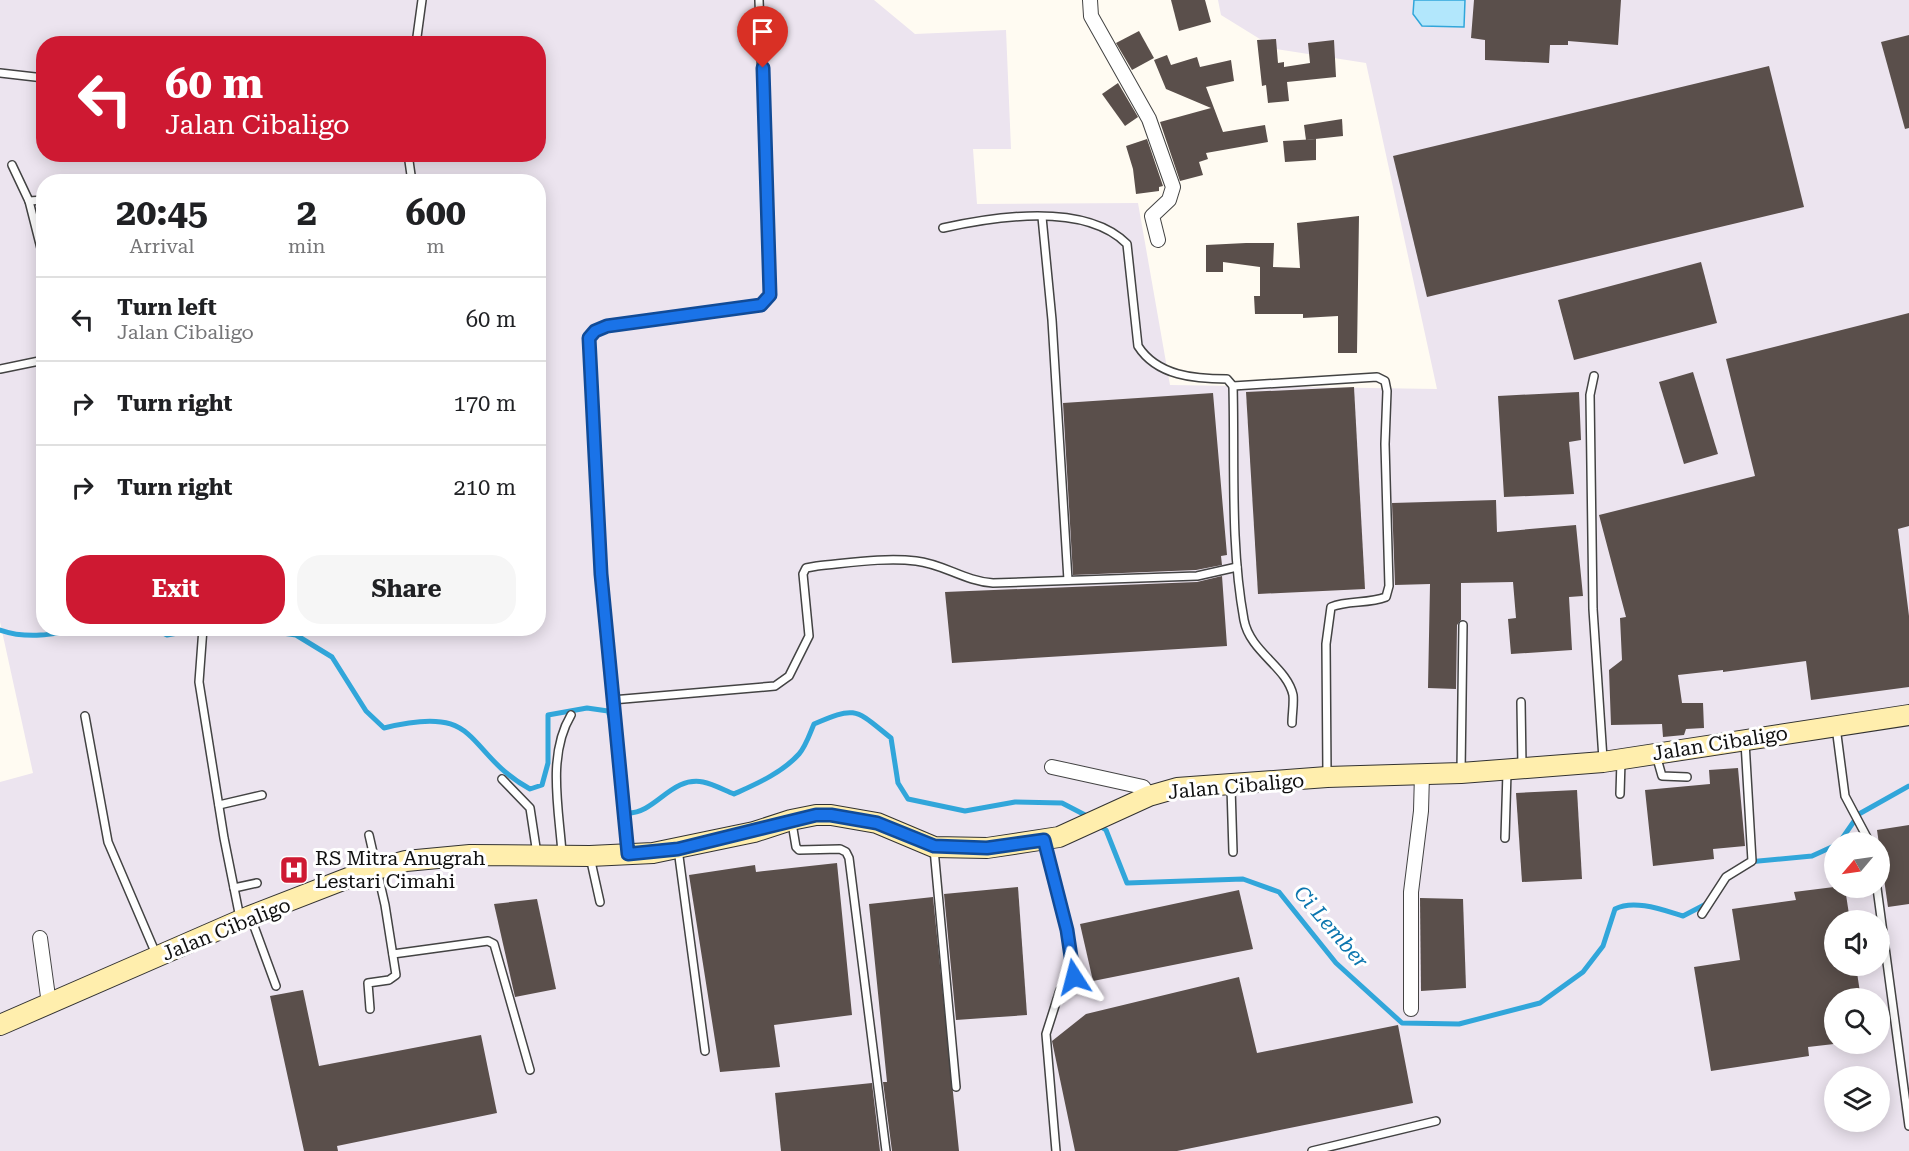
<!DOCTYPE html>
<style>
:root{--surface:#fff;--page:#f6f6f6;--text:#202124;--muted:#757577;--line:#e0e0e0;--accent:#ce1932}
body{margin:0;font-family:"Roboto Serif",serif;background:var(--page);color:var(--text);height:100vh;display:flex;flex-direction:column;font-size:22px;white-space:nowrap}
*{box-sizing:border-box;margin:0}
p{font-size:20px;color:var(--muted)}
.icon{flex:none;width:33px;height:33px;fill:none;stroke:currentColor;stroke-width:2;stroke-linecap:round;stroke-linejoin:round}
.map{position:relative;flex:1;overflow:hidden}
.sheet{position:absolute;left:36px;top:174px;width:510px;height:462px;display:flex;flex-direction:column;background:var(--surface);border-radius:24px;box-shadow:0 3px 15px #0003}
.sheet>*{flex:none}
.banner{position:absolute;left:36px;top:36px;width:510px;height:126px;border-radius:24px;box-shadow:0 3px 15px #0003;background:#ce1932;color:#fff;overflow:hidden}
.needle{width:39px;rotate:241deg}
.tools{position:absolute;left:1824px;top:832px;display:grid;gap:12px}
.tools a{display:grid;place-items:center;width:66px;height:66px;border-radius:50%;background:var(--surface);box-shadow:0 3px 15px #0003;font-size:30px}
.pin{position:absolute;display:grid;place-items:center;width:51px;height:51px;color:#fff;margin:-62px -26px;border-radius:50% 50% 50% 0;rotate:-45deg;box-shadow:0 0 6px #0007}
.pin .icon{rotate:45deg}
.me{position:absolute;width:66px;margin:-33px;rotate:351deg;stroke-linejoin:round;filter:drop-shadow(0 0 4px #0008)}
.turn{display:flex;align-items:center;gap:21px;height:126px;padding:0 30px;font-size:27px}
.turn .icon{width:78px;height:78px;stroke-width:2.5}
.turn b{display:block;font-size:42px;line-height:51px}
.eta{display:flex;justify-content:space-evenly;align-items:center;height:102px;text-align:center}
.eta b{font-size:36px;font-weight:700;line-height:42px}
.cta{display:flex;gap:12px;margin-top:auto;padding:12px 30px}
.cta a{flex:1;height:69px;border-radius:24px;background:var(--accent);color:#fff;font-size:24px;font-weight:700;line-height:69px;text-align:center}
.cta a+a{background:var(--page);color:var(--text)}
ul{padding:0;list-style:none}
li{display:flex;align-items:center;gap:18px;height:84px;padding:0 30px;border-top:2px solid var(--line)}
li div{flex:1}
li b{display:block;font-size:22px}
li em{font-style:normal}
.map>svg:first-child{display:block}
.industrial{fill:#ece4ef;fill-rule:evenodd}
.water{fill:#b2e7fc;stroke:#31a6da;stroke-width:1.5}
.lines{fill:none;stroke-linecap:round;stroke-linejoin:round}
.stream{stroke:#31a6da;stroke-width:5}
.building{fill:#5a4f4b}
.service-casing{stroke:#434343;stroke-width:10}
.minor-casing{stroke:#434343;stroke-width:16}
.secondary-casing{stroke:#323232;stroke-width:22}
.service{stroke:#fff;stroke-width:7}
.minor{stroke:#fff;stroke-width:14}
.secondary{stroke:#ffeead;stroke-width:20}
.route-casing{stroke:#114b97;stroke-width:15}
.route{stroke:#1a73e8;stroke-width:10}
.labels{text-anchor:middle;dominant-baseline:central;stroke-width:6;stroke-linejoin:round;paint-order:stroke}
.street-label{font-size:20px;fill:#101010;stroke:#fff}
.poi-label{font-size:20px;fill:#101010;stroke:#fff;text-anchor:start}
.water-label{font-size:21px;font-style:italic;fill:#0c76af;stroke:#fff}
</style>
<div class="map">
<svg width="1909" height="1151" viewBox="0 0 1909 1151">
<rect width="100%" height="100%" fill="#fffbf2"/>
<path class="industrial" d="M0,0H874L915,34L1006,30L1011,149H973L977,204L1138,203L1170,385L1437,389L1366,63L1276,49L1221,15L1218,0H1909V1151H0V782L33,773L0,622ZM44,44H538V154H44ZM44,182H538V628H44ZM1834,843H1880V888H1834ZM1834,921H1880V966H1834ZM1834,999H1880V1044H1834ZM1834,1077H1880V1122H1834Z"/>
<polygon class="water" points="1414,0 1465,0 1464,27 1422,26 1413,14"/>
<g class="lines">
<g class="stream">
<polyline points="153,628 167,635 204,628"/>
<path d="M250,628L296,635L332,657L366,711L384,728C484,703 462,751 530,789L542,785L548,763V715L587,708L608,711L613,726"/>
<path d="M0,630C29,640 55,634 84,628"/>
<path d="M627,806L628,813C656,813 671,776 703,782C713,784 724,790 734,794C756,784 782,773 799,754C806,746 810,733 814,724C857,705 856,710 891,738L898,783L908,799L965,811L1015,802L1062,803L1089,817"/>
<path d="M1098,825L1106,830L1127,883L1243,879L1279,892L1336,963L1402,1023L1459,1024L1540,1003L1583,972L1603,946L1615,909C1634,899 1663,910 1683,916L1708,903"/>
<polyline points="1839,843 1859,814 1909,786"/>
<polyline points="1748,862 1812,856 1834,846"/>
</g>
</g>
<g class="building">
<polygon points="1171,0 1205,0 1211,22 1179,31"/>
<polygon points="1474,0 1621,0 1618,45 1568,41 1568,45 1550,45 1549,63 1485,60 1485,40 1471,38"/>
<polygon points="1139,31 1154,58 1132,70 1116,43"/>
<polygon points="1909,35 1909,128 1905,129 1881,42"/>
<polygon points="1276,39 1278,63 1284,62 1284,67 1310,63 1308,43 1334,40 1336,77 1287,82 1289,101 1268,103 1266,85 1262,86 1257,40"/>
<polygon points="1167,55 1171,65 1197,57 1200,67 1231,60 1234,81 1206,87 1223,132 1265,125 1268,142 1206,153 1208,159 1199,162 1203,175 1180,181 1160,122 1211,108 1166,89 1154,60"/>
<polygon points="1769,66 1804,207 1427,297 1393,156"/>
<polygon points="1118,83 1138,117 1125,126 1102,94"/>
<polygon points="1342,119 1343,136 1306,140 1304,125"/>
<polygon points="1147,139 1163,186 1159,187 1159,191 1136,194 1133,169 1126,146"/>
<polygon points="1316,139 1316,160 1285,162 1283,141"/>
<polygon points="1359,216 1357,353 1338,353 1338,316 1303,318 1303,314 1255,314 1254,296 1260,296 1260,267 1223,262 1223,272 1206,272 1206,245 1246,243 1274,243 1273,267 1300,268 1297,223"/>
<polygon points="1701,262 1717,323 1574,360 1558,300"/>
<polygon points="1909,313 1909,526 1898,529 1909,616 1909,687 1811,700 1806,661 1723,672 1723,670 1678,675 1682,703 1703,703 1704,728 1686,729 1684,735 1663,737 1662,724 1611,725 1609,670 1622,660 1620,618 1626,617 1599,515 1755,476 1726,359"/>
<polygon points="1693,372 1718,454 1684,464 1659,382"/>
<polygon points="1354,387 1365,589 1258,594 1246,392"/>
<polygon points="1579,392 1581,440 1569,442 1574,494 1504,497 1498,396"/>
<polygon points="1213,393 1227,555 1221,556 1222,565 1196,570 1073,575 1063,403"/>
<polygon points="1496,500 1497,532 1576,525 1583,596 1569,597 1572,650 1511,654 1508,619 1516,618 1513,582 1461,583 1461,620 1457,625 1456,689 1428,688 1430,584 1395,585 1392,503"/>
<polygon points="1222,576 1227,646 952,663 945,592 1197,582"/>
<polygon points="1738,768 1745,846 1713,849 1714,859 1653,866 1645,790 1710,784 1709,770"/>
<polygon points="1577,790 1582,879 1522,882 1516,793"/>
<polygon points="1909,825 1909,904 1888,907 1877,830"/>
<polygon points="837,863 852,1015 774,1025 780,1067 720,1072 689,875 755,865 756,872"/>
<polygon points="1018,887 1027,1015 956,1020 944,894"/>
<polygon points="1834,887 1845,888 1850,921 1834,921 1834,966 1856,966 1861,999 1834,999 1834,1044 1808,1047 1809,1056 1711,1071 1694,967 1740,960 1732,909 1796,900 1794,892"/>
<polygon points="1239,890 1253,949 1093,981 1080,924"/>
<polygon points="933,897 959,1151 892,1151 883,1082 887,1082 869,904"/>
<polygon points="1420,898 1463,899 1466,988 1421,991"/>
<polygon points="537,899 556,989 515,997 494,904"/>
<polygon points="1239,977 1257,1053 1398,1025 1413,1103 1177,1151 1075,1151 1052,1041 1086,1014"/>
<polygon points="303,990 319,1066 481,1035 497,1113 337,1146 338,1151 304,1151 270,996"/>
<polygon points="872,1083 880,1151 781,1151 775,1093"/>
</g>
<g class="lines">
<g class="service-casing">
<g id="service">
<polyline points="416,44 422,0"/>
<polyline points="0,73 44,78"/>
<polyline points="408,154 412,182"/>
<polyline points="12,165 29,201 44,200"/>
<polyline points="29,201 44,260"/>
<polyline points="1042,217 1052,320 1068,580"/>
<path d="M943,228C997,216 1085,202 1127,244L1138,346C1157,376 1195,379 1227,379L1233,386C1235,463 1230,544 1244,620C1250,652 1287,667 1293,695C1294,704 1292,714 1292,723"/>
<polyline points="0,369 44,360"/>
<polyline points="1594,376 1590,395 1593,609 1603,759"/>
<path d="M1233,386L1377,377L1385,381L1387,391L1385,444L1389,586L1386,597C1368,604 1348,600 1331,607L1326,644L1327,774"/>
<polyline points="203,628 199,682 224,838 240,918"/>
<path d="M612,700L775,686L789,676L809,636L803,574L806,568L817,566C849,563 885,557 916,561C944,564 964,581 993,583L1197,576L1237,567"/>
<polyline points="1521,702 1522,766"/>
<polyline points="85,716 108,842 156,954"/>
<polyline points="1836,727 1845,796 1870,843"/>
<polyline points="1656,755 1662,776 1687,777"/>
<polyline points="1461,772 1463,625"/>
<polyline points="502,779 530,808 537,854"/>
<polyline points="1231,787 1233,852"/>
<polyline points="1620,794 1621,761"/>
<polyline points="219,805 262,795"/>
<polyline points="792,823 796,847 799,850 840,849 846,852 849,858 886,1151"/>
<polyline points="369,835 385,905 396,975 389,980 368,983 370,1009"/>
<polyline points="1505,838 1507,772"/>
<polyline points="1044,840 1067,930 1074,977 1069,985 1060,990 1046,1034 1056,1151"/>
<polyline points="678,849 705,1051"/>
<polyline points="934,849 956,1087"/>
<polyline points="628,852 601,574 589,338 595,331 607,325 761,305 770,295 759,0"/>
<path d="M562,853C559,809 547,755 571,715"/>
<polyline points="590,857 600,902"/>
<polyline points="234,888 257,883"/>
<polyline points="1877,888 1909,1126"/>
<polyline points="1702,914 1726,877 1752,861 1745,742"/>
<polyline points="251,918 276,986"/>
<polyline points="393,954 488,941 494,944 530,1070"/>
<polyline points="1312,1151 1436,1121"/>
</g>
</g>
<g class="minor-casing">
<g id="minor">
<polyline points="1090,0 1091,16 1149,119 1173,187 1169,200 1152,216 1158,240"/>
<polyline points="1052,767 1143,787 1149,796"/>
<polyline points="40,938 49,1004"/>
<polyline points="1411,1009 1411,892 1421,811 1422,774"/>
</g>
</g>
<g class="secondary-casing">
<polyline id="secondary" points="0,1025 250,916 361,873 406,861 470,855 590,856 653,853 754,832 791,820 816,815 831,815 877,823 934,847 987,848 1059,837 1149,796 1177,788 1327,777 1461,773 1603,762 1909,715"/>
</g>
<use href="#service" class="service"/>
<use href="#minor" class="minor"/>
<use href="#secondary" class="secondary"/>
</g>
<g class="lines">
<g class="route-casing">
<polyline id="route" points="763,68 770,295 761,305 607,326 595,331 589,338 601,574 628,854 678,849 816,815 831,815 877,823 934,846 987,848 1044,840 1067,930 1074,977"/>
</g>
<use href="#route" class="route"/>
</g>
<defs>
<g id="hospital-square" transform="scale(1.5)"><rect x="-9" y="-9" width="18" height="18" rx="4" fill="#ce1932" stroke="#fff"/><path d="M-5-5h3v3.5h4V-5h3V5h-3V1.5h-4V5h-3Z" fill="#fff"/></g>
</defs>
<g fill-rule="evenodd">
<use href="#hospital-square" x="294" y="870"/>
</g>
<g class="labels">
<g class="street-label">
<text transform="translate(1720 743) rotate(-9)">Jalan Cibaligo</text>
<text transform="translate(1236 786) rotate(-5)">Jalan Cibaligo</text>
<text transform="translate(226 929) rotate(-22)">Jalan Cibaligo</text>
</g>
<g class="poi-label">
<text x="315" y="858">RS Mitra Anugrah<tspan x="315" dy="23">Lestari Cimahi</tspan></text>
</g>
<g class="water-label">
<text transform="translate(1331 927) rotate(49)">Ci Lember</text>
</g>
</g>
</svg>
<div class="tools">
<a><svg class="needle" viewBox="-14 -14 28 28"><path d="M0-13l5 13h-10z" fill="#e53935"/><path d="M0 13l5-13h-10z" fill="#757577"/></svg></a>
<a><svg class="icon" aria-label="sound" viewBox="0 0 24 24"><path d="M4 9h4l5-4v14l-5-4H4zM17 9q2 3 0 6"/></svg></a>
<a><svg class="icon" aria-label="search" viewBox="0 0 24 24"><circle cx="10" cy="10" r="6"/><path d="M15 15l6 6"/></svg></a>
<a><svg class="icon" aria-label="layers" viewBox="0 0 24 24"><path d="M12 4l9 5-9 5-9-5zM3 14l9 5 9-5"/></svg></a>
</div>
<div class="pin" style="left:763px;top:68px;background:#d93025"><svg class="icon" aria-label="arrive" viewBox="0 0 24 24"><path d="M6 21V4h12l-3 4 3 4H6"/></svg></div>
<svg class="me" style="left:1074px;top:977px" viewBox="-20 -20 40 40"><path d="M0-17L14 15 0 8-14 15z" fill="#1a73e8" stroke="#fff" stroke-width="4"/></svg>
<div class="banner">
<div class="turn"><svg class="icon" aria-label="left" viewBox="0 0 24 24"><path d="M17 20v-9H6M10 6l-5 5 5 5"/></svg><div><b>60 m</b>Jalan Cibaligo</div></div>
</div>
<section class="sheet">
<div class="eta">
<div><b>20:45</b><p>Arrival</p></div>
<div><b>2</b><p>min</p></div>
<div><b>600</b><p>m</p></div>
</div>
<ul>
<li><svg class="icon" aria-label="left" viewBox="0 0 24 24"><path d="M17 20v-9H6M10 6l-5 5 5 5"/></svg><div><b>Turn left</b><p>Jalan Cibaligo</p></div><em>60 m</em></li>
<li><svg class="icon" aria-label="right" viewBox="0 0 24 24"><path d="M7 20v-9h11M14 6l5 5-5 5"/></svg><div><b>Turn right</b></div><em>170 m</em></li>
<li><svg class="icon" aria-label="right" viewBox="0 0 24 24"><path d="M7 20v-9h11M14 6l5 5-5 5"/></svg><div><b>Turn right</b></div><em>210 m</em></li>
</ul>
<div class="cta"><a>Exit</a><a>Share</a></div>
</section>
</div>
